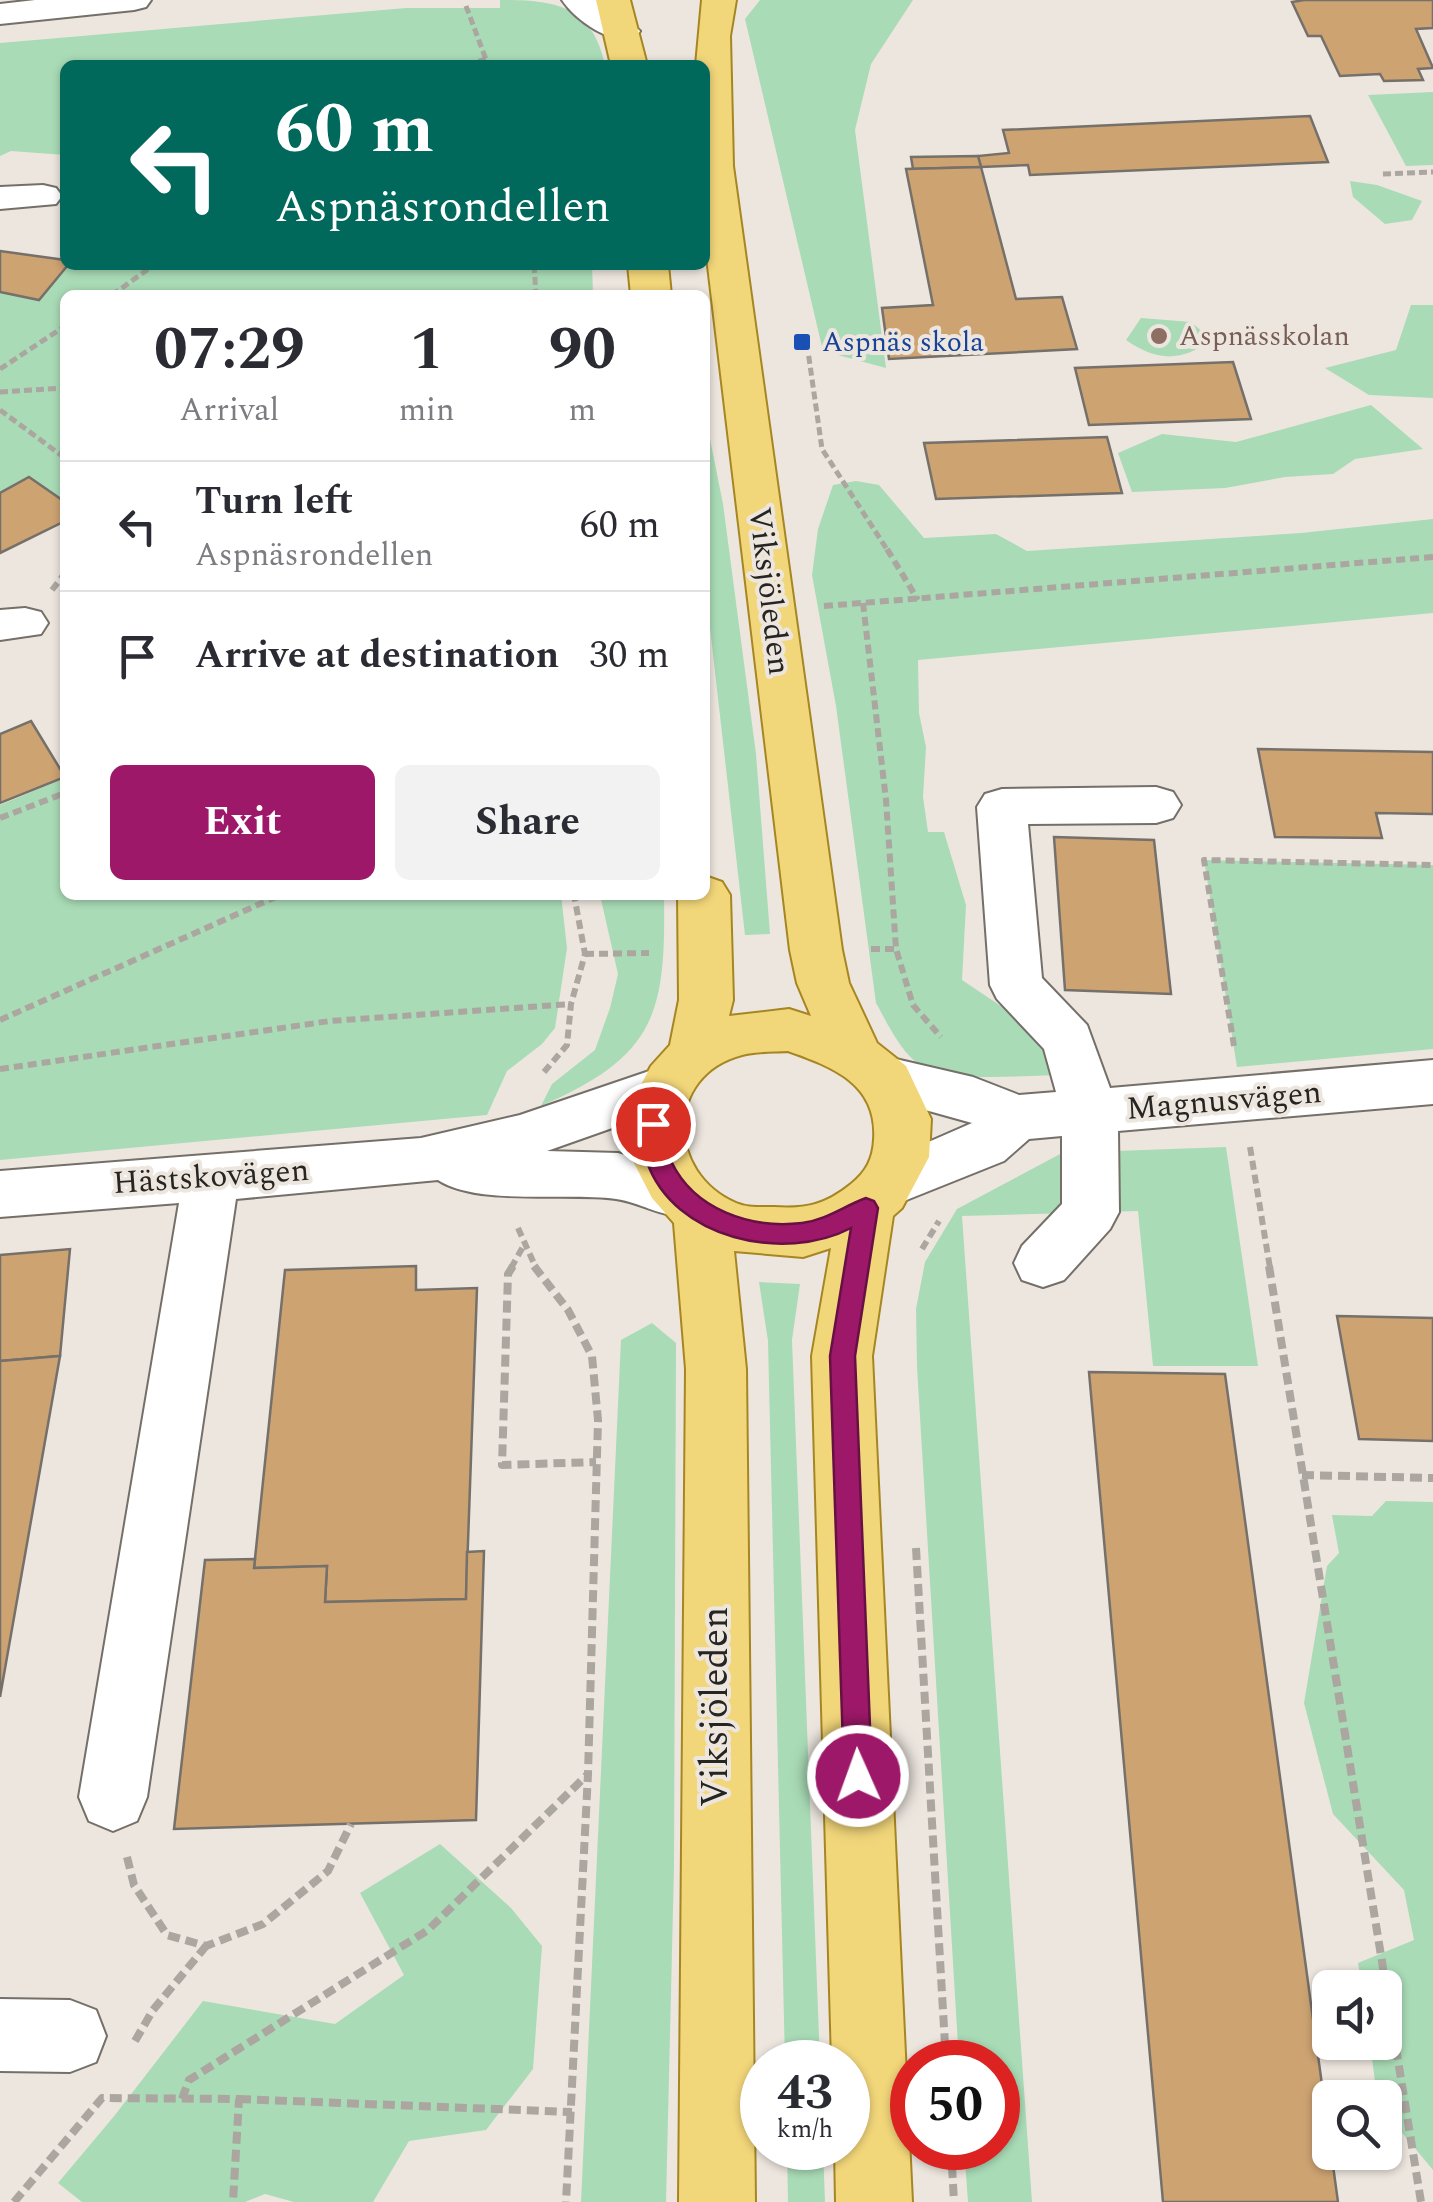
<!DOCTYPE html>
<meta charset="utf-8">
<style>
:root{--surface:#fff;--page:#f2f2f3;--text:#2b2b33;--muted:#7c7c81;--line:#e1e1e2;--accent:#9d1868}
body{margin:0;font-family:Spectral,serif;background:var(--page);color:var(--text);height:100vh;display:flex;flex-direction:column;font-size:38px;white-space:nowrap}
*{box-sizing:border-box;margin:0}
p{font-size:32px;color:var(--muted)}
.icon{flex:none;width:55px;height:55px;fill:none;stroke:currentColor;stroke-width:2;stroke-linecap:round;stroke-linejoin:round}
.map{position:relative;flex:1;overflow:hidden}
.sheet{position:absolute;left:60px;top:290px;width:650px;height:610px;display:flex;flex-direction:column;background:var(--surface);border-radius:15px;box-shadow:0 2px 8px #0004}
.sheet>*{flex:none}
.top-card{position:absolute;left:60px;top:60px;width:650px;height:210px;border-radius:15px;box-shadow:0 2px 8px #0004;background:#00695c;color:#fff;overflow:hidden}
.tools{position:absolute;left:1312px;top:1970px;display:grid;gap:20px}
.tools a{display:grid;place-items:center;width:90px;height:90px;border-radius:15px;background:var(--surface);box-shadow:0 2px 8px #0004;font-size:50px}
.speed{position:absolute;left:740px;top:2040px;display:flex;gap:20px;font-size:50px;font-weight:700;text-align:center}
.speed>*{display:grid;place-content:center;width:130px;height:130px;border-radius:50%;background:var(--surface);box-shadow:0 2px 8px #0004;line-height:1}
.speed small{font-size:25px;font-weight:400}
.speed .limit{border:15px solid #d22;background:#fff;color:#111}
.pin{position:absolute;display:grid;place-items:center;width:85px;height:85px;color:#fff;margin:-42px;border:5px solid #fff;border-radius:50%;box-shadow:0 2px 10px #0007}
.me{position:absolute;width:110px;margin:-55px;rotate:358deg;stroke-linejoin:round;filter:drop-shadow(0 0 8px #0008)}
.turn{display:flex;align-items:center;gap:35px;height:210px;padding:0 50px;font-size:45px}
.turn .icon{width:130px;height:130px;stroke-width:2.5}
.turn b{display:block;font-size:70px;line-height:85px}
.eta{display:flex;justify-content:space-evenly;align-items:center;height:170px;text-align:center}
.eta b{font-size:60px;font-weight:700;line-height:70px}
.primary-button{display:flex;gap:20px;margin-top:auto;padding:20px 50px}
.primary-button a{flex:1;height:115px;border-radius:15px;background:var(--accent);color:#fff;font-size:40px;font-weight:700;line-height:115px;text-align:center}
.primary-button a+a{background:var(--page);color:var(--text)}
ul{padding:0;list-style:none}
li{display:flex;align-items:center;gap:30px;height:130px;padding:0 50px;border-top:2px solid var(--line)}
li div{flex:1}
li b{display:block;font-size:38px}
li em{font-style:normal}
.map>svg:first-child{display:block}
.green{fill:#a9dbb6}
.building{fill:#cda372;stroke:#76706a;stroke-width:2.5}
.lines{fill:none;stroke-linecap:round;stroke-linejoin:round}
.minor-casing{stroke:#746f68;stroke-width:4}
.major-casing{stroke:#a68622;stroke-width:4}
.path-far2{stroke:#aba6a0;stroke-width:5;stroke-dasharray:8 4;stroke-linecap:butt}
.path-far1{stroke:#aba6a0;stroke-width:6;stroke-dasharray:9 5;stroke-linecap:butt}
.path{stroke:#aba6a0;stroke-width:8;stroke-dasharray:12 6;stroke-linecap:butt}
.minor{fill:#fff;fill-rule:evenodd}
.major{fill:#f2d67a;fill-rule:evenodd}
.route{fill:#9d1868;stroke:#661044;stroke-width:2.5}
.education-dot{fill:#8d6e63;stroke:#ede6df;stroke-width:4}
.transit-dot{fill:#1a4fb4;stroke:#ede6df;stroke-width:4}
.labels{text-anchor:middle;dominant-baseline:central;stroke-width:8;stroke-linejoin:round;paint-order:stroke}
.far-education-label{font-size:28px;fill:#785e54;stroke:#ede6df;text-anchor:start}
.far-transit-label{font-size:28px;fill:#164399;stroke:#ede6df;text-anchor:start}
.street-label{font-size:32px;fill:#272522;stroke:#ede6df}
.near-street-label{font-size:38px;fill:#272522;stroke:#ede6df}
</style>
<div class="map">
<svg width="1433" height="2202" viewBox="0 0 1433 2202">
<rect width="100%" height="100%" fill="#ede6df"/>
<g class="green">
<path d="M500,0C553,0 592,4 605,65H65V155L11,151L0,156V43L406,8H500Z"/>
<polygon points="760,0 913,0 871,64 855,130 886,368 823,351 745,19"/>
<polygon points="1433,92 1433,165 1406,166 1368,95"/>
<polygon points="1350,181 1377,185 1422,201 1412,220 1385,224 1353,197"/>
<polygon points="68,265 592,265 593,295 65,295 65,502 29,477 0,493 0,292 39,300"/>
<polygon points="1411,305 1433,305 1433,398 1369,395 1325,368 1396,350"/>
<path d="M1141,318L1191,322L1211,339C1182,363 1156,361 1126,340Z"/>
<polygon points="1371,405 1423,449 1355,459 1333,474 1285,477 1225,488 1132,492 1118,453 1162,434 1236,442"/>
<polygon points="705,414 723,504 756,754 770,934 745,935 705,584"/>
<path d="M856,481L879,485L924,538L996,534L1027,551L1301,533L1433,519V613L918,660L919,713L926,747L923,797L928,832H944L966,905L962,980L1062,1047L1068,1075C1036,1075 953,1082 928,1070C903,1058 889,1026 876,1003L836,706L812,575L818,529L833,485Z"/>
<polygon points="65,778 65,895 561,895 567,948 555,1028 542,1044 507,1071 487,1115 0,1160 0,805"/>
<polygon points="1204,860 1433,865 1433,1049 1237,1067"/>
<path d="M600,895H664C666,1014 656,1056 541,1106L552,1084L595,1050L610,1008L618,974Z"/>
<polygon points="1226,1147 1258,1366 1153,1366 1138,1211 962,1216 1032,2202 968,2202 964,2148 998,2148 998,2062 959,2062 917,1367 916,1309 925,1262 957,1209 1062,1153"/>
<polygon points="759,1282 800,1284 792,1340 820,2062 785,2062 768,1341"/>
<polygon points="652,1323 676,1343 674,1867 666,2202 581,2202 621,1340"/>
<polygon points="1386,1501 1433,1502 1433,2170 1385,2112 1385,2098 1377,2097 1370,2043 1385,2042 1385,1988 1362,1987 1358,1963 1414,1940 1404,1890 1333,1814 1304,1703 1327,1566 1339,1553 1332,1515 1372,1516"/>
<polygon points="440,1844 511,1908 542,1946 533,2069 486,2130 409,2141 373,2202 294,2202 265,2194 245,2202 82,2202 58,2183 115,2115 203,2001 335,2024 404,1975 360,1893"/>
<polygon points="787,2148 823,2148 825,2202 788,2202"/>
</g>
<g class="building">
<polygon points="1304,0 1433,0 1433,28 1416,29 1433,68 1418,69 1423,80 1384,81 1380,74 1340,76 1321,36 1308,36 1292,2"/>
<polygon points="1310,116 1328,162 1030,175 1028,165 981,167 978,156 1009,153 1003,130"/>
<polygon points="978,156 981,167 913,169 911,157"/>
<polygon points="981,167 1016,299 1062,297 1077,349 889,359 882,308 933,305 906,169"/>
<polygon points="0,251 65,260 68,265 39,300 0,292"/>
<polygon points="1233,362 1251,419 1089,425 1075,368"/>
<polygon points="1107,437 1122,493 936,499 924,443"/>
<polygon points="29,477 65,502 65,521 0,553 0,493"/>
<polygon points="31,721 65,777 0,803 0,734"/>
<polygon points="1258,749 1433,752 1433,814 1376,813 1382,838 1275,837"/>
<polygon points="1054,837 1154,840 1171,994 1065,990"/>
<polygon points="70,1249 60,1356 0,1361 0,1255"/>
<polygon points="416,1266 416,1290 477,1288 466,1599 325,1602 327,1566 254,1568 285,1270"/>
<polygon points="1337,1316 1433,1318 1433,1441 1359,1439"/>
<polygon points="60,1356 0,1697 0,1361"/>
<polygon points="1089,1372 1225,1374 1338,2202 1163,2202"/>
<polygon points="484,1551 476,1820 174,1829 205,1560 255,1559 254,1568 327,1566 325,1602 466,1599 467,1552"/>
</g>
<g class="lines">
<g class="minor-casing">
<g id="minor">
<polygon points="35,0 151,0 146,7 134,10 0,24 0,4"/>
<path d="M562,0H601L640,31L635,38C611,45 576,21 562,0Z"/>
<polygon points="43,185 56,188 62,196 56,204 0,209 0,187"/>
<polygon points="25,608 41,612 48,623 41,634 0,640 0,610"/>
<polygon points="1156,787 1173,792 1181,805 1173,818 1156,823 1028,824 1042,978 1087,1025 1110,1088 1433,1060 1433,1104 1118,1131 1119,1212 1110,1229 1064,1280 1043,1287 1022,1280 1014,1263 1022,1246 1062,1204 1062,1136 1029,1139 1004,1161 889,1207 869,1200 861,1184 869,1168 972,1123 868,1094 860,1079 868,1064 887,1057 973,1077 1019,1095 1056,1092 1044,1049 997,999 990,985 977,807 985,794 1002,789"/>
<path d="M664,1066L683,1073L691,1088L683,1103L547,1151L618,1153L699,1178L707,1195L699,1212C665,1223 649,1204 616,1199C568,1192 477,1206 438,1180L236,1199L147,1797L137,1821L113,1831L89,1821L79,1797L179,1203L0,1217V1171L421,1138L520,1115Z"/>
<polygon points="0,1999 70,2000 96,2010 106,2036 96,2062 70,2072 0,2071"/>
</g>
</g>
<g class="major-casing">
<g id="major">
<polygon points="596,0 630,0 647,65 611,65"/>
<path d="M702,0H736L730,36L733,166L842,950L849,983L877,1043L906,1066L931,1119L929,1157L902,1208L893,1216L872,1356L912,2202H836L835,2148H848V2062H832L812,1356L831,1248L803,1257L734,1251L746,1369L755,2202H679L686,1369L674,1223L652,1198L633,1161L628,1140L633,1100L651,1066L670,1045L679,1000L678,895H705V876L722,882L730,895L733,1000L729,1016L789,1009L811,1016L797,983L790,950L705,241V65H696ZM788,1051C833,1067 878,1084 874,1140C873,1159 866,1172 851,1184C825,1205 806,1209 774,1207C761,1207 748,1208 736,1203C666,1173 665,1075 742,1055C757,1051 773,1052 788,1051Z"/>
<polygon points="628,265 668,265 671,295 631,295"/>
</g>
</g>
<g class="path-far2">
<polyline points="466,6 488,65"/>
<polyline points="467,65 486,59"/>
<polyline points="1383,174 1433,172"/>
<polyline points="534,265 536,295"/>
<polyline points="112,295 154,265"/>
<polyline points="807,344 822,449 888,551"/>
<polyline points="0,369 65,326"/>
<polyline points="0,392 65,388"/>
<polyline points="0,410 65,458"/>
</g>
<g class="path-far1">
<polyline points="887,549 918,600"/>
<polyline points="52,590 65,573"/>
<polyline points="863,603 886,800 896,949 913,1005 941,1037"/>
<polyline points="824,606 1433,557"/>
<polyline points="0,818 65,793"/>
<polyline points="871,949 896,949"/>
<polyline points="585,954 649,953"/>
<polyline points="0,1020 280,895"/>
<polyline points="1234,1046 1204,860 1433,865"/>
<polyline points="0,1069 330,1021 571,1004"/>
<polyline points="544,1072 567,1045 571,1004 585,954 574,895"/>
<polyline points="1250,1147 1270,1268"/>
<polyline points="518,1228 536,1268"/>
<polyline points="922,1249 939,1221"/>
<polyline points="511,1268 524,1245"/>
</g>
<g class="path">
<polyline points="513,1266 508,1274 502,1465 596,1462"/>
<polyline points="534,1266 568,1310 592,1356 598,1420 588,1774 566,2202"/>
<polyline points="1269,1266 1421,2202"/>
<polyline points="1302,1475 1433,1478"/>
<polyline points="916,1548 946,2062"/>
<polyline points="127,1857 134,1885 167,1935 206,1946 263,1924 328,1871 351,1824"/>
<polyline points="135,2041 153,2010 206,1946"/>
<polyline points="182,2099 189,2080 428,1930 587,1775"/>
<polyline points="239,2099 572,2112"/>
<polyline points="951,2148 954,2202"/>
<polyline points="14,2202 102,2098 239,2099 233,2202"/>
</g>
<use href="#minor" class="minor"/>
<use href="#major" class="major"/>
</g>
<path class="route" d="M653,1114L664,1124C666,1135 666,1151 671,1161C694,1210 751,1229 802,1223C826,1220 844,1206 866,1198L874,1201L878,1208L855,1356L872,1776L868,1786L858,1790L848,1786L844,1776L830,1356L851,1228C784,1263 674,1239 647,1162C643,1150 643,1136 642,1124Z"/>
<circle class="education-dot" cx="1159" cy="336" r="10"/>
<rect class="transit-dot" x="792" y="332" width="20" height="20" rx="5"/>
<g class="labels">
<g class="far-education-label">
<text x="1179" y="336">Aspnässkolan</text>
</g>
<g class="far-transit-label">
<text x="822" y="342">Aspnäs skola</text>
</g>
<g class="street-label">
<text transform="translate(769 591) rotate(83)">Viksjöleden</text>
<text transform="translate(1224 1101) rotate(-5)">Magnusvägen</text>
<text transform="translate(211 1177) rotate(-4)">Hästskovägen</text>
</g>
<g class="near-street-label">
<text transform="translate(716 1707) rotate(-90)">Viksjöleden</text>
</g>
</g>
</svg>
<div class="tools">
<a><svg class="icon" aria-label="sound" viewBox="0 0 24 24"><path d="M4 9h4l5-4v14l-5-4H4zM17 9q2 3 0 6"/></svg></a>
<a><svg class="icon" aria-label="search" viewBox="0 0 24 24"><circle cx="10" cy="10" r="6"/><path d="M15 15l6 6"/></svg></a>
</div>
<div class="speed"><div>43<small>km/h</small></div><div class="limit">50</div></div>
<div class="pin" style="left:653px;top:1124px;background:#d93025"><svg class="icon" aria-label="arrive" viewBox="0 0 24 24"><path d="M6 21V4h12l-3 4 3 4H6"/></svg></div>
<svg class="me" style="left:858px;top:1776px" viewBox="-20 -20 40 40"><circle r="17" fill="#9d1868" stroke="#fff" stroke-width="3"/><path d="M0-11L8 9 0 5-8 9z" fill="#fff"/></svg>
<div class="top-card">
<div class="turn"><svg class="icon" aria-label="left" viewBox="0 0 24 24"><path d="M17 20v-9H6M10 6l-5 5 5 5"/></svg><div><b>60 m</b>Aspnäsrondellen</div></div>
</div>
<section class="sheet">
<div class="eta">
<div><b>07:29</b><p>Arrival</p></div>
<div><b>1</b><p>min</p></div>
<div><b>90</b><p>m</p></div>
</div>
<ul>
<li><svg class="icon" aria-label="left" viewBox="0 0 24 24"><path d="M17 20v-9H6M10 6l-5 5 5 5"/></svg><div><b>Turn left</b><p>Aspnäsrondellen</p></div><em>60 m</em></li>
<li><svg class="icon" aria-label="arrive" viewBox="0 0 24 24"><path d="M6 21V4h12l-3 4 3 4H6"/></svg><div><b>Arrive at destination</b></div><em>30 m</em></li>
</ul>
<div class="primary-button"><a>Exit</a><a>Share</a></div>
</section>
</div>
